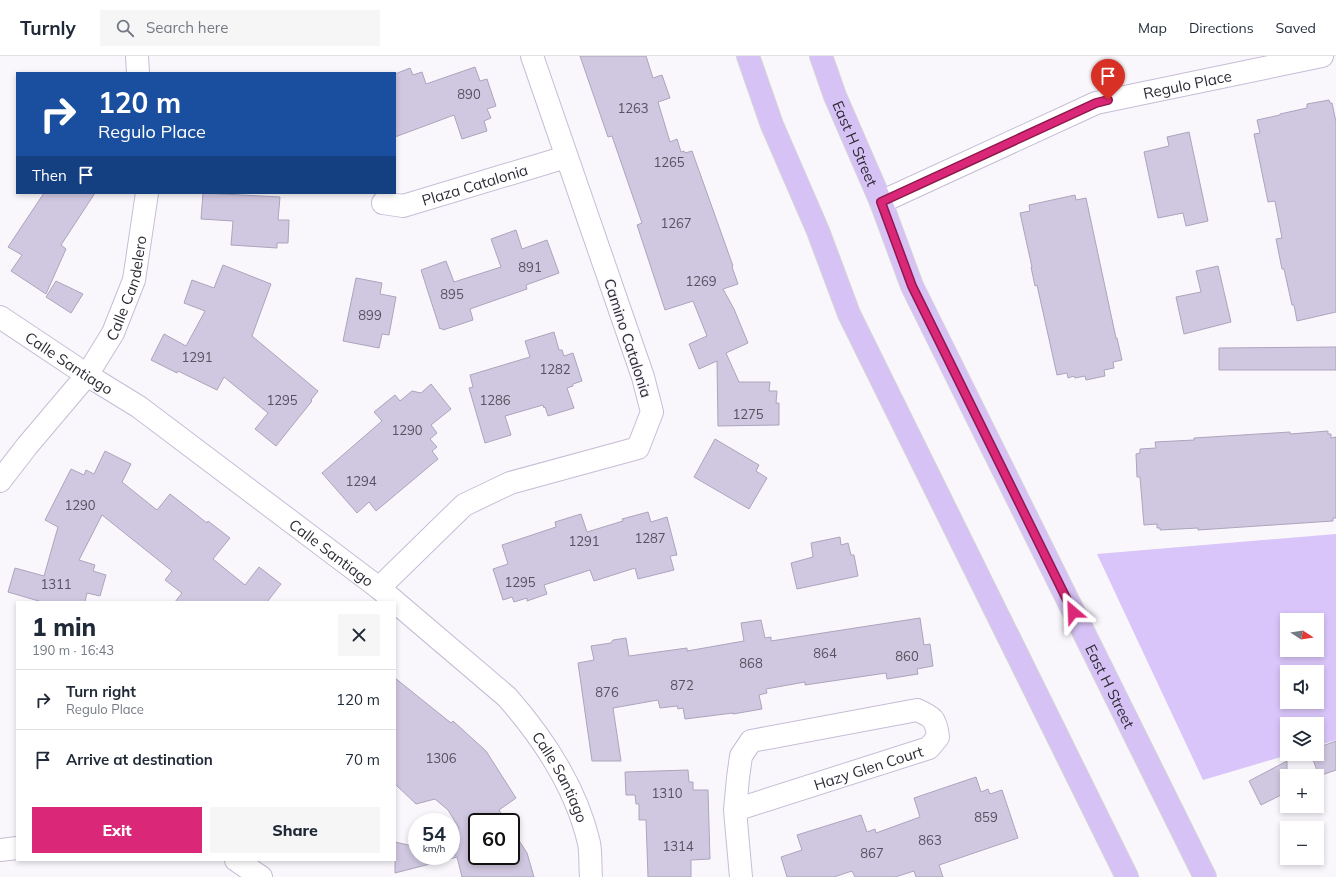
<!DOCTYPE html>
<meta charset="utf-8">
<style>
:root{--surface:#fff;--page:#f6f6f7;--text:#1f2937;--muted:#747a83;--line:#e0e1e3;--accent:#db2777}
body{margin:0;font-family:Mulish,sans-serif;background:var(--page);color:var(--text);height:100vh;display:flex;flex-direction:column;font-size:15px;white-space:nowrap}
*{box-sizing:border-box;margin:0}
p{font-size:13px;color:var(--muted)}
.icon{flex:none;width:22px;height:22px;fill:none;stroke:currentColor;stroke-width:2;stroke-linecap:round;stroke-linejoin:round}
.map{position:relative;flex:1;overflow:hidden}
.details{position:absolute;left:16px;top:545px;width:380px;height:260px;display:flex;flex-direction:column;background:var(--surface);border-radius:0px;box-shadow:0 2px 6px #0003}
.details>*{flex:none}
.top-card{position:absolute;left:16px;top:16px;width:380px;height:122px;border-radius:0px;box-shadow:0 2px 6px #0003;background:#1a4fa0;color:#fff;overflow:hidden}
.needle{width:26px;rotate:102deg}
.controls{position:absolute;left:1280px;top:557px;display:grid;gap:8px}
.controls a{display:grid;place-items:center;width:44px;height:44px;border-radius:0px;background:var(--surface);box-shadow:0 2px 6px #0003;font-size:20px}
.speed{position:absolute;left:408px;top:757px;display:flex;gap:8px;font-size:20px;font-weight:700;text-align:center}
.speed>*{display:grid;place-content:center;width:52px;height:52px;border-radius:50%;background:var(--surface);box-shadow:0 2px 6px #0003;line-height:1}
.speed small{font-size:10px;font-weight:400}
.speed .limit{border:2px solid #111;border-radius:6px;background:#fff;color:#111}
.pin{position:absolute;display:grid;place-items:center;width:34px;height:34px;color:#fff;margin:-41px -17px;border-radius:50% 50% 50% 0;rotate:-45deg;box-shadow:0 0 4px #0007}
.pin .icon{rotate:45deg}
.me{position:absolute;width:44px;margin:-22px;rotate:334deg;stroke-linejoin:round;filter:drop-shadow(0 0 3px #0008)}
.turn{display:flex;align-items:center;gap:14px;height:84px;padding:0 16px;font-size:18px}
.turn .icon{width:52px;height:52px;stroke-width:2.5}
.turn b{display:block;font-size:28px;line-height:34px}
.then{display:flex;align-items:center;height:38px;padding:0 16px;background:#0003;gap:8px;font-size:15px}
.round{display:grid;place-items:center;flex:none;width:42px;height:42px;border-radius:0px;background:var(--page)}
.summary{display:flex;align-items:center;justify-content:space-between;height:68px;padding:0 16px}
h1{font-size:24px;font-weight:800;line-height:30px}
.action{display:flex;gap:8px;margin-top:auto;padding:8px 16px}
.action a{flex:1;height:46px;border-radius:0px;background:var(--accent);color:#fff;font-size:16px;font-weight:800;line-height:46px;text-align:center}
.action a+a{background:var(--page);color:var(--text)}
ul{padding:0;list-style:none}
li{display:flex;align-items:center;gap:12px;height:60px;padding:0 16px;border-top:1px solid var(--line)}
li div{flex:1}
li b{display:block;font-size:15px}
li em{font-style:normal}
header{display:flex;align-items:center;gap:24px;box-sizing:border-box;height:56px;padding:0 20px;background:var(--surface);border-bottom:1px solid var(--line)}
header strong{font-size:19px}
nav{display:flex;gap:22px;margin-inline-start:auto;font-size:14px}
.search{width:280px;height:36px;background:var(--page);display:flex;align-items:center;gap:10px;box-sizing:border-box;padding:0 14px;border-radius:0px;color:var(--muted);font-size:15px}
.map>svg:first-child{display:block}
.green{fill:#d9c5f9;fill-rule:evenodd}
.building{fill:#d0c7e0;stroke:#ada4bd}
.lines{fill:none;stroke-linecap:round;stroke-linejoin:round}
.minor-casing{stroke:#c6bdd6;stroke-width:24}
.tertiary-casing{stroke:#c6bdd6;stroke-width:24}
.primary-casing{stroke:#d5d5d7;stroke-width:24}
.minor{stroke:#fff;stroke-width:22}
.tertiary{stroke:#fff;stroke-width:22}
.primary{stroke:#d7c2f5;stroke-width:22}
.route-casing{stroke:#8e194d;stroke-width:10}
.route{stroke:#db2777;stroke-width:7}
.labels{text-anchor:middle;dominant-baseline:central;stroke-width:3;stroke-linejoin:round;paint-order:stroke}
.number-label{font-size:13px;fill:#565260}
.street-label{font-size:15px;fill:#2e2b35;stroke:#f9f7fc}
</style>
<header>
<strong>Turnly</strong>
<div class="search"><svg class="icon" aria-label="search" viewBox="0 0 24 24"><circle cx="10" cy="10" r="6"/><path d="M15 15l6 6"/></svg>Search here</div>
<nav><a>Map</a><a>Directions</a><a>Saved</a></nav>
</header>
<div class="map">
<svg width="1336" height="821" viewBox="0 0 1336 821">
<rect width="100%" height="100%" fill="#f9f7fc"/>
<path class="green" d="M1336,478V684L1317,690V668H1287V698H1291L1203,724L1097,498ZM1287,564H1317V594H1287ZM1287,616H1317V646H1287Z"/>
<g class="building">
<polygon points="580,0 646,0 653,22 662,19 670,42 658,46 670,86 677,83 681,96 684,95 685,97 692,95 733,210 732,211 738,228 723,233 734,253 748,287 726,297 739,326 770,326 769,335 777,335 776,347 779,347 779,369 718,370 717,305 699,313 689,288 707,280 693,245 665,254 637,169 642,167 612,80 608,81"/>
<polygon points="475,11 480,25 487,23 496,50 487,53 491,62 484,65 487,75 462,83 454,59 395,81 395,18 410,12 413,19 422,16 426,28"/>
<polygon points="1329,44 1330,47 1332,47 1336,66 1336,256 1297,265 1294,249 1292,249 1284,213 1282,213 1276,183 1282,182 1275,145 1268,146 1254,78 1260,77 1257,64 1280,59 1280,58 1307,52 1307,48"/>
<polygon points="1189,76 1208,165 1186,170 1183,157 1158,162 1144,96 1169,90 1167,81"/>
<polygon points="44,137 95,137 61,189 66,193 46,238 11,215 22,199 8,191"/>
<polygon points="203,137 280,141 278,164 289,164 288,187 277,187 277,192 231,189 233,165 201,163"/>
<polygon points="1075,139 1076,144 1086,142 1116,282 1117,282 1122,304 1113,306 1114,312 1104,314 1105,320 1086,324 1085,320 1075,322 1074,320 1068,322 1067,317 1057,319 1037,229 1035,230 1031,211 1032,211 1020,157 1030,155 1029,149"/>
<polygon points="516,174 522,193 547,184 559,217 526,229 527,233 470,253 473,264 443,274 442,272 440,273 421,214 446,205 454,226 501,211 491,183"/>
<polygon points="223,209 271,228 252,280 318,335 311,344 312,345 276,390 255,373 268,357 224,321 217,334 178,315 177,317 151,304 164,278 186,290 205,255 184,247 192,224 214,232"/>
<polygon points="1218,210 1231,266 1184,278 1176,241 1201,236 1196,215"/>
<polygon points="356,222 382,227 380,238 396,241 389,279 382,278 379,292 343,285"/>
<polygon points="56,225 83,238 71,257 46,241"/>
<polygon points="554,276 559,294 562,294 564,300 573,297 582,325 573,328 573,330 567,332 574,352 548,360 545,351 544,352 543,349 505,360 511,379 485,387 469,332 473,331 470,319 530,301 525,285"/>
<polygon points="1336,291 1336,314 1219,314 1219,292"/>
<polygon points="431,328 451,353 431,369 437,377 430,383 437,391 432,395 438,403 376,455 369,446 357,457 322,417 382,365 374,356 395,339 400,345 412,335 421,337"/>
<polygon points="1328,375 1328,378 1331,378 1331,382 1336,381 1336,462 1333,462 1333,465 1198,474 1198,472 1160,474 1160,472 1157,472 1157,468 1144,469 1140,421 1137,421 1136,398 1140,397 1140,393 1156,392 1155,386 1194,384 1194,382 1290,376 1290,378"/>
<polygon points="715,383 759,409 756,415 767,422 749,453 694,421"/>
<polygon points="105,395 131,408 122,426 157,454 170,438 207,467 208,465 230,482 213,503 245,529 259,511 281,528 267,546 175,546 182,537 165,524 172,515 102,459 79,504 95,509 93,515 106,519 100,540 87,537 85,546 42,546 8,536 15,512 44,520 58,471 45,464 71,413 84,419 86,414 94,418"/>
<polygon points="648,456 651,466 667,461 677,499 670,500 674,514 638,523 635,512 594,525 590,514 544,529 547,538 527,545 527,542 514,546 512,541 503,544 493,513 508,508 502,489 556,471 555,466 581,458 587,476 623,465 622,463"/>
<polygon points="840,481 841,489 848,487 851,499 854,499 858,520 797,533 791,507 813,501 811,487"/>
<polygon points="920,562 924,589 930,588 933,610 917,613 918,618 887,623 886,617 805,629 805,626 766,633 767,637 759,639 762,653 733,658 733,657 685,663 683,652 678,653 677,650 660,652 658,644 613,652 621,705 592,705 578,607 594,604 591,590 611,587 613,584 626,582 629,600 687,592 687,595 744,585 741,567 761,564 765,582 771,581 771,585"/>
<polygon points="395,622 451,667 453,665 486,695 516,742 499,754 507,766 477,766 477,800 511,800 511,772 527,797 534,821 462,821 457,801 395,817 395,786 417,791 417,800 451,800 451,798 456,799 453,787 460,789 451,780 451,778 459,772 448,754 435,743 416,748 395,728"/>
<polygon points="1336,685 1336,714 1319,720 1311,698 1317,698 1317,692"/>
<polygon points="1287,705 1287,736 1261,749 1249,725"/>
<polygon points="688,714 689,726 693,726 693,734 708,734 710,803 691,804 691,821 648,821 646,764 639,764 639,748 636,748 635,739 626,739 625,716"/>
<polygon points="976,721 981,736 988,733 990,738 1002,734 1018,782 939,809 943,821 916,821 914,815 895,821 855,821 852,815 834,821 787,821 781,801 802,794 797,779 861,759 867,776 875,773 876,777 920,761 914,742"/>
</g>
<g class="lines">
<g class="minor-casing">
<g id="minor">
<polyline points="137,0 138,17"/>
<path id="s1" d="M881,146L1096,47L1322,0"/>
<path id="s2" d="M383,147L403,150L566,101"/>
<path id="s3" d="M0,425L27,390L87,319L113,277L134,224L147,137"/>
<polyline points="379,532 464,449 510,427 638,392 652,356 643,321 532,0"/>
<path id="s4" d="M735,754L929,692L938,681C936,663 933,661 917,654L751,685L741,700L738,722L735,754L741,821"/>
<polyline points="0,794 17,792"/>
<polyline points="236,804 261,821"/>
</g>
</g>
<g class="tertiary-casing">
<g id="tertiary">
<path id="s5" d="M0,261L87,319L139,351L379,532L507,641C544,683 576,731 589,787C591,798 590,810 591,821"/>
</g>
</g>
<g class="primary-casing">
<g id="primary">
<polyline points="748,0 772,69 818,175 849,258 1127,821"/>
<path id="s6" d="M821,0L835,40L881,146L912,230L1205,821"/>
</g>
</g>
<use href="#minor" class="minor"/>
<use href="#tertiary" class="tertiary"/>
<use href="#primary" class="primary"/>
</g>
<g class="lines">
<g class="route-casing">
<polyline id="route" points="1073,556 912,230 881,146 1096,47 1108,44"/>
</g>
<use href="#route" class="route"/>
</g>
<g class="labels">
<g class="number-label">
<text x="469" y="38">890</text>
<text x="633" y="52">1263</text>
<text x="669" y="106">1265</text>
<text x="676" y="167">1267</text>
<text x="530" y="211">891</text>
<text x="701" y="225">1269</text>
<text x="452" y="238">895</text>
<text x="370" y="259">899</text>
<text x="197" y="301">1291</text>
<text x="555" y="313">1282</text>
<text x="282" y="344">1295</text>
<text x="495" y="344">1286</text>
<text x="748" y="358">1275</text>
<text x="407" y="374">1290</text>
<text x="361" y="425">1294</text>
<text x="80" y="449">1290</text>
<text x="650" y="482">1287</text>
<text x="584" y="485">1291</text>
<text x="520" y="526">1295</text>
<text x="56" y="528">1311</text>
<text x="825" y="597">864</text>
<text x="907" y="600">860</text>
<text x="751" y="607">868</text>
<text x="682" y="629">872</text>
<text x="607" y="636">876</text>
<text x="441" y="702">1306</text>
<text x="667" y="737">1310</text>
<text x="986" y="761">859</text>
<text x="930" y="784">863</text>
<text x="678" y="790">1314</text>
<text x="872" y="797">867</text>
</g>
<g class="street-label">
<text stroke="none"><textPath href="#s1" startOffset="330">Regulo Place</textPath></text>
<text stroke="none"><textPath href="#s6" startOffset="94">East H Street</textPath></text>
<text stroke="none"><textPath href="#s2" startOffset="95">Plaza Catalonia</textPath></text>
<text stroke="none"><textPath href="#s3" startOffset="234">Calle Candelero</textPath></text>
<text transform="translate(628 282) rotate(72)">Camino Catalonia</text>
<text stroke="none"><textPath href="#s5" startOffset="83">Calle Santiago</textPath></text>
<text stroke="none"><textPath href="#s5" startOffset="407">Calle Santiago</textPath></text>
<text stroke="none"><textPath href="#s6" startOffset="694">East H Street</textPath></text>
<text stroke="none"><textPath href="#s4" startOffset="140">Hazy Glen Court</textPath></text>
<text stroke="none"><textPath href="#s5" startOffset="731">Calle Santiago</textPath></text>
</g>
</g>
</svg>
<div class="controls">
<a><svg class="needle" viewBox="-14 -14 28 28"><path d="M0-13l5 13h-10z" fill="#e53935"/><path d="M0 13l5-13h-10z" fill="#747a83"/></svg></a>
<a><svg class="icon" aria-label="sound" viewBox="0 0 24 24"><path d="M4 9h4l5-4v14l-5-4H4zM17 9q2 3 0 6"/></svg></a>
<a><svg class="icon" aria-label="layers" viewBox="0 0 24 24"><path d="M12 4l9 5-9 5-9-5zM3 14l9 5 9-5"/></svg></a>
<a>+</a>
<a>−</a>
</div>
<div class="speed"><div>54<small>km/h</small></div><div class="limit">60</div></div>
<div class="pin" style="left:1108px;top:44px;background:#d93025"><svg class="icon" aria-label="arrive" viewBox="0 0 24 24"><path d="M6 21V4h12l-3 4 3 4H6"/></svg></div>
<svg class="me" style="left:1073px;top:556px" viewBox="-20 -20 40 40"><path d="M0-17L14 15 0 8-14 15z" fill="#db2777" stroke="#fff" stroke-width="4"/></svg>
<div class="top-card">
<div class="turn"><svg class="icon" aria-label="right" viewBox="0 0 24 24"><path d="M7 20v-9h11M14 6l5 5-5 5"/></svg><div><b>120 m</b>Regulo Place</div></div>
<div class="then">Then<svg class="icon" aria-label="arrive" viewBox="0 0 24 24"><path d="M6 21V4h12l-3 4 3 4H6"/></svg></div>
</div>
<section class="details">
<div class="summary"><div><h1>1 min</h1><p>190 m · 16:43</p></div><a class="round"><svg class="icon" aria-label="close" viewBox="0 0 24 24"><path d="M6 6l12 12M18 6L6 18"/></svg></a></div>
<ul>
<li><svg class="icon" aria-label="right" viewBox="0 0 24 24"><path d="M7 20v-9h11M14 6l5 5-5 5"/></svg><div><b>Turn right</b><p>Regulo Place</p></div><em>120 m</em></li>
<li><svg class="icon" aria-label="arrive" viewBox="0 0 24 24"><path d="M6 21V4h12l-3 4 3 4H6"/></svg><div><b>Arrive at destination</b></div><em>70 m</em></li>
</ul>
<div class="action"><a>Exit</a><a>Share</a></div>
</section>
</div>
